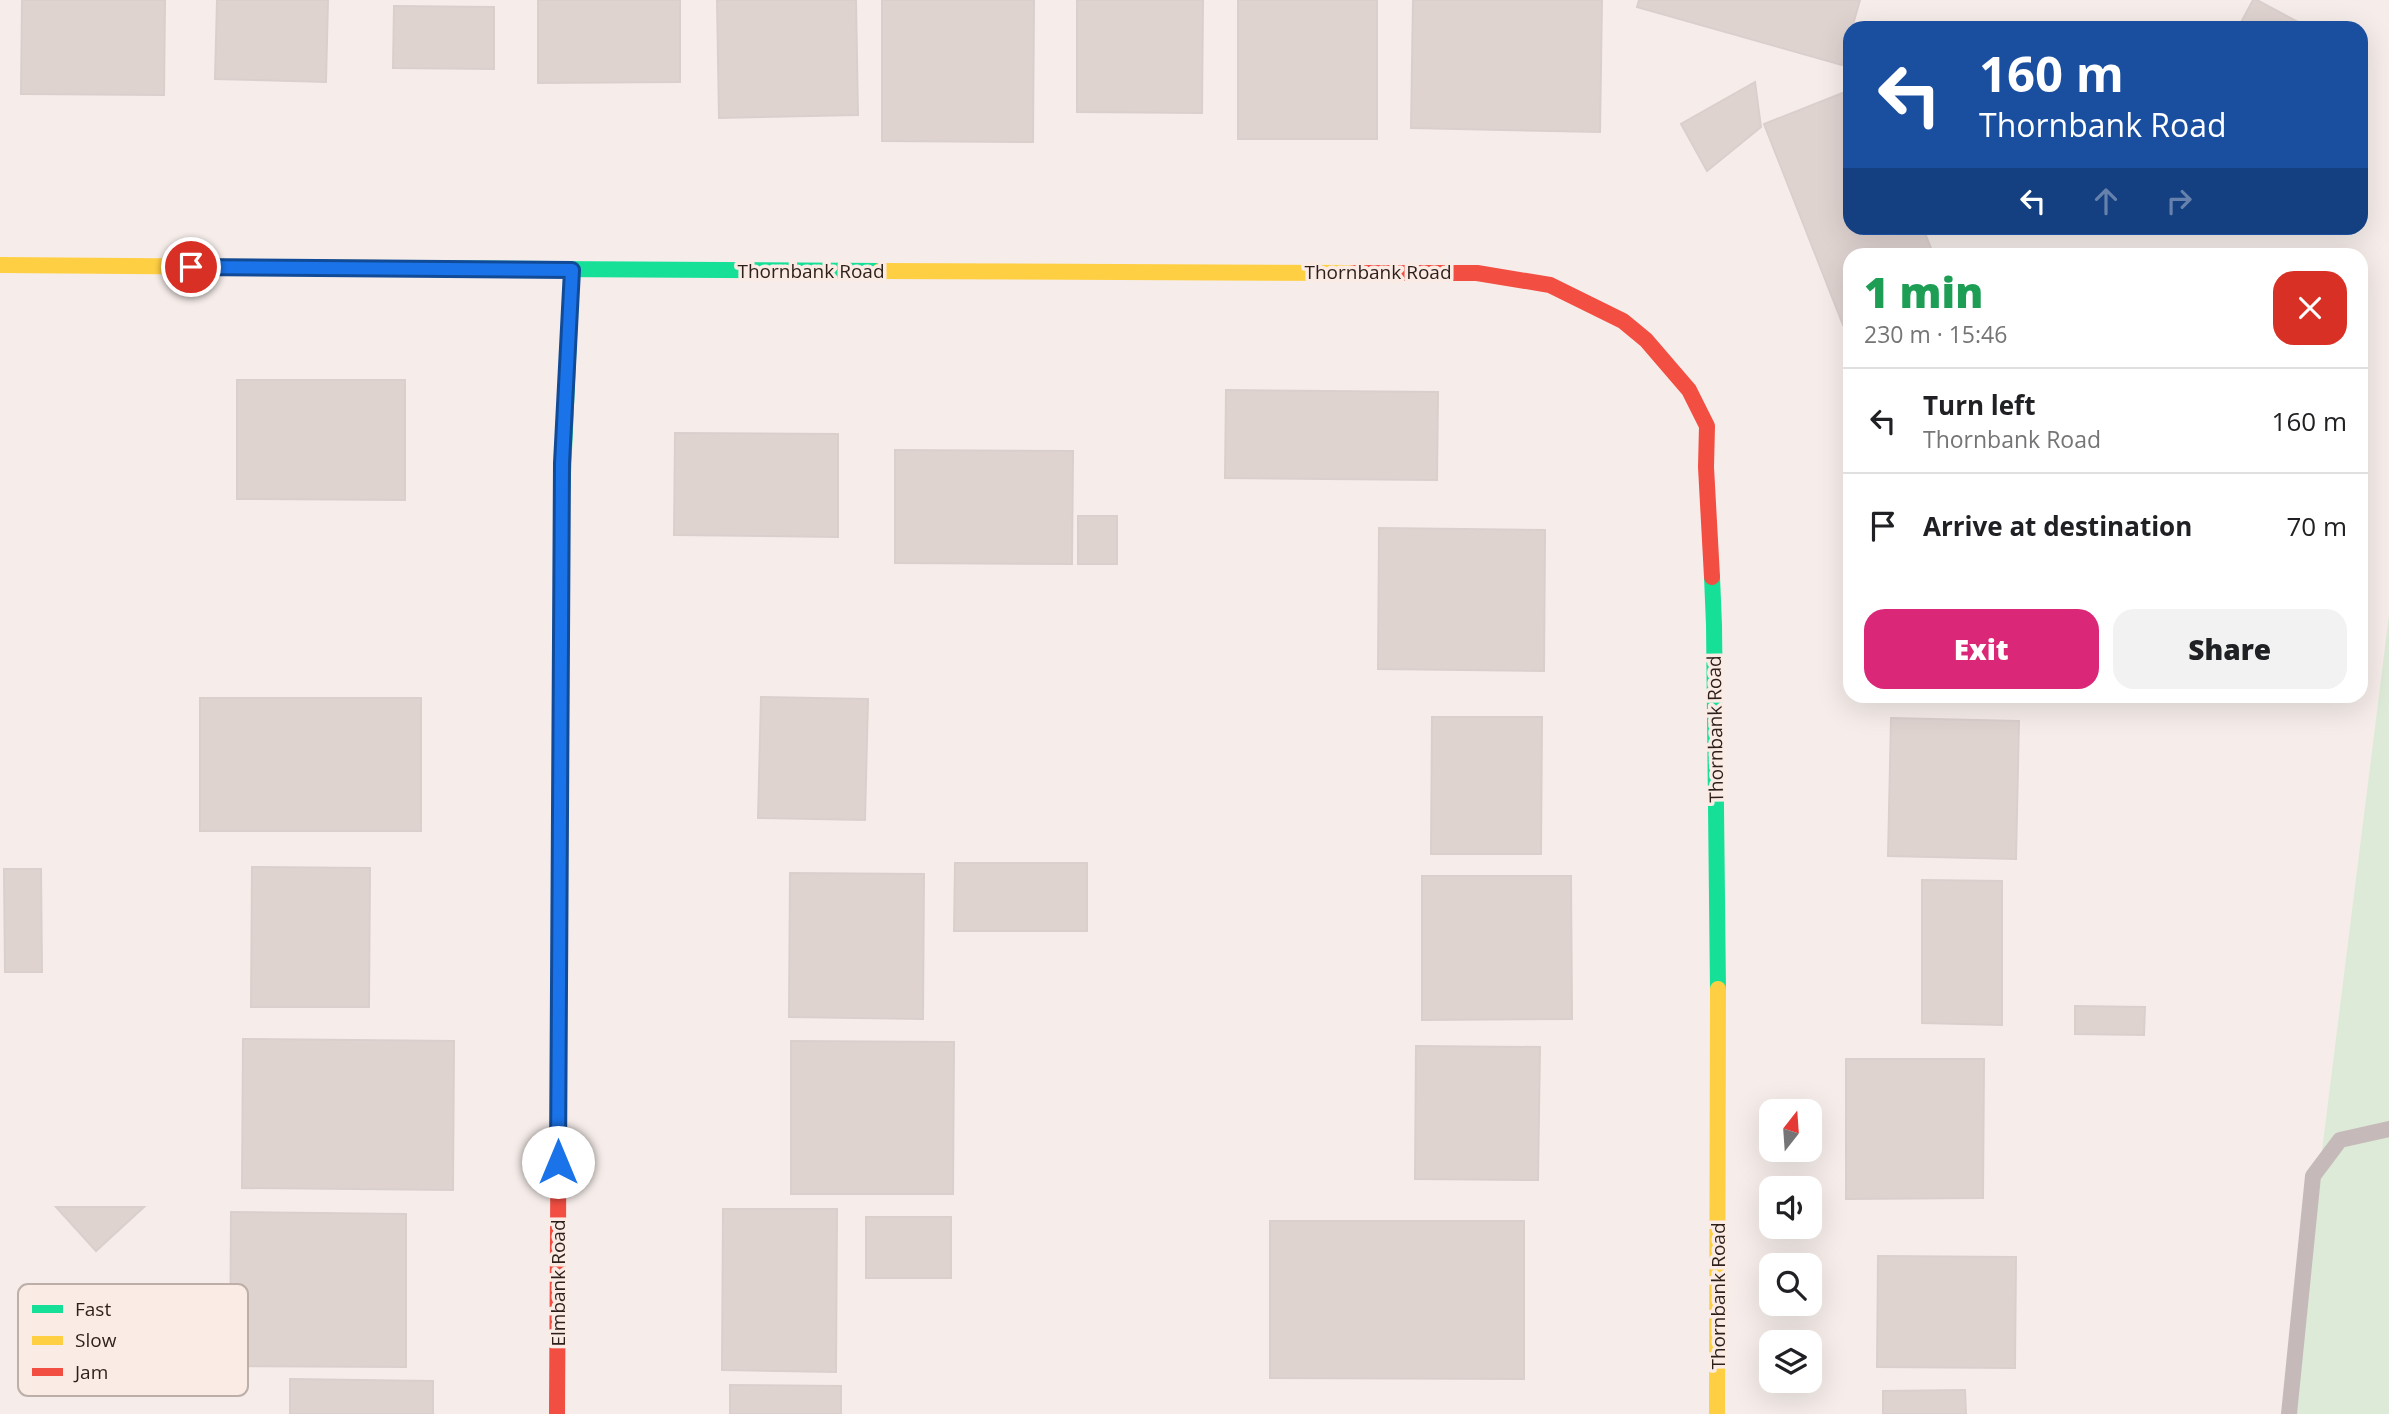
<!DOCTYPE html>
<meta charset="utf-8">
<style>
:root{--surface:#fff;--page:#f2f2f2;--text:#202124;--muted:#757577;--line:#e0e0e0;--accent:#db2777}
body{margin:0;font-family:"Open Sans",sans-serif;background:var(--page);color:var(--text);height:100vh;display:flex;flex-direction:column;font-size:26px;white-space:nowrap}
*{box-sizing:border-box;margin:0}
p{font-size:23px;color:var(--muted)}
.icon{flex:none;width:38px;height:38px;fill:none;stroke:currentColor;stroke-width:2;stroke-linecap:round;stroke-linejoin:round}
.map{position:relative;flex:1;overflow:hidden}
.details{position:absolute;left:1843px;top:248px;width:525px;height:455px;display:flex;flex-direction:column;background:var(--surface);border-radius:21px;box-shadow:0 7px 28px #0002}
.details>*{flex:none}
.banner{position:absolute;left:1843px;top:21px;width:525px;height:214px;border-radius:21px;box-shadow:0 7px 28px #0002;background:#1a4fa0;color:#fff;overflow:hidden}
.needle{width:46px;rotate:17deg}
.tools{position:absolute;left:1759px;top:1099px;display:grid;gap:14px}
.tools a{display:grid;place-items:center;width:63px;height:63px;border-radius:14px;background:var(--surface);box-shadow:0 7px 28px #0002;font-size:35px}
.pin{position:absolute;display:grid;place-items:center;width:60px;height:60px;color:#fff;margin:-30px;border:4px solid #fff;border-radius:50%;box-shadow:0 2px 7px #0007}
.me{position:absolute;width:77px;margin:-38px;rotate:0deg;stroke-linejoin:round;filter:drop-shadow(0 0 5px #0008)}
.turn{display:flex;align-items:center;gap:24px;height:147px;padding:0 21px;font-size:32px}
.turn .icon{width:91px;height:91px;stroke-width:2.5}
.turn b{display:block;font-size:49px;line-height:60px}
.lanes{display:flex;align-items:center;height:66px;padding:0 21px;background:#0003;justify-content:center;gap:35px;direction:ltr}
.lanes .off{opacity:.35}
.round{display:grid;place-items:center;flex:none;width:74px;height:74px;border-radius:21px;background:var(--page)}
.headline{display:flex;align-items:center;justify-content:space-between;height:119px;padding:0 21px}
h1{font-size:42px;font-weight:800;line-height:52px;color:#1e9e55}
.action{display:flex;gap:14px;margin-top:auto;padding:14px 21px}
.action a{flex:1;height:80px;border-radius:21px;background:var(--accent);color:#fff;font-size:28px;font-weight:800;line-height:80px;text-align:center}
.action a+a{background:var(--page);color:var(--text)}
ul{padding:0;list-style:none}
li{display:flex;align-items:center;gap:21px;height:105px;padding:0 21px;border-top:2px solid var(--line)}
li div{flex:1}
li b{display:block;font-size:26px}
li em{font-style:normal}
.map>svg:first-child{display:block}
.green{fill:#ddead8}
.building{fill:#dfd3d0;stroke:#dbcfcd;stroke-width:2}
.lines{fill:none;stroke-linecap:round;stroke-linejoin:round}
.lane{stroke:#c5bab9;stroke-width:16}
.fast{stroke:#16e098;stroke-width:16}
.slow{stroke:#ffcf43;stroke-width:16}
.jam{stroke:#f24e42;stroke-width:16}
.route-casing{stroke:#114b97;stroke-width:18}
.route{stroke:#1a73e8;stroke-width:12}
.labels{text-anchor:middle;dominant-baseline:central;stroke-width:7;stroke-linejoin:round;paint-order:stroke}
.street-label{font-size:19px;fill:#2d1f1a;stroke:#fbebe5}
.key{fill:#fbebe5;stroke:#bdaea8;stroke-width:2}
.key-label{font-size:19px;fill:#2d1f1a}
</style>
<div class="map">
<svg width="2389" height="1414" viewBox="0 0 2389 1414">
<rect width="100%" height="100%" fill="#f6edea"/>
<polygon class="green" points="2389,615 2389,1414 2289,1414"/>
<g class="building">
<polygon points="22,0 165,0 164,95 21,94"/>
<polygon points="217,0 328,0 326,82 215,79"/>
<polygon points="538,0 680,0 680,82 538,83"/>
<polygon points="717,0 856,0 858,115 719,118"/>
<polygon points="882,0 1034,0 1033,142 882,141"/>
<polygon points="1077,0 1203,0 1202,113 1077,112"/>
<rect x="1238" y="0" width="139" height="139"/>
<polygon points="1413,0 1602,0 1600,132 1411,128"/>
<polygon points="1639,0 1860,0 1852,28 1850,28 1850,37 1842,65 1637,7"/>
<polygon points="2253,0 2257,0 2309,28 2238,28"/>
<polygon points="394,6 494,7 494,69 393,68"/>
<polygon points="1755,82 1761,127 1707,171 1681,124"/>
<polygon points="1850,90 1850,228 1923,228 1934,256 1850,256 1850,323 1843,325 1764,124"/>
<polygon points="237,380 405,380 405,500 237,499"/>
<polygon points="1226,390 1438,392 1437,480 1225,478"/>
<polygon points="675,433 838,434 838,537 674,535"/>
<polygon points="895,450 1073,451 1072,564 895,563"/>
<rect x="1078" y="516" width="39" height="48"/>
<polygon points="1379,528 1545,530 1544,671 1378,669"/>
<polygon points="761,697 868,699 865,820 758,818"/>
<rect x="200" y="698" width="221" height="133"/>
<polygon points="1432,717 1542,717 1541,854 1431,854"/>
<polygon points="1891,718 2019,721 2016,859 1888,856"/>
<polygon points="955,863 1087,863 1087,931 954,931"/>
<polygon points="252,867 370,868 369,1007 251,1007"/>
<polygon points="4,869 41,869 42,972 5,972"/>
<polygon points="790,873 924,874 923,1019 789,1017"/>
<polygon points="1422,876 1571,876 1572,1019 1422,1020"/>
<polygon points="1922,880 2002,881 2002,1025 1922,1023"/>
<polygon points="2075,1006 2145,1007 2144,1035 2075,1034"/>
<polygon points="243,1039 454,1041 453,1190 242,1188"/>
<polygon points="791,1041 954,1042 953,1194 791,1194"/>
<polygon points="1416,1046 1540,1047 1538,1180 1415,1179"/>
<polygon points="1846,1059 1984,1059 1983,1198 1846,1199"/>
<polygon points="56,1207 144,1207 96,1251"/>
<polygon points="723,1209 837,1209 836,1372 722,1370"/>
<polygon points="231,1212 406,1214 406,1367 230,1366"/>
<rect x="866" y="1217" width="85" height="61"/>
<polygon points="1270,1221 1524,1221 1524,1379 1270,1378"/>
<polygon points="1878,1256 2016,1257 2015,1368 1877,1367"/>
<polygon points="290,1379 433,1381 433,1414 290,1414"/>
<polygon points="730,1385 841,1386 841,1414 730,1414"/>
<polygon points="1965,1390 1966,1414 1883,1414 1883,1391"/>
</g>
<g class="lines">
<polyline class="lane" points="2289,1414 2313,1176 2340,1140 2389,1129"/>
<g class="fast">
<polyline points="391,268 880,271"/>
<polyline points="562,496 572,270"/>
<polyline points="1712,577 1714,625 1718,989"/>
</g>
<g class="slow">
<polyline points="0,265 391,268"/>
<polyline points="880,271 1354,273"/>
<polyline points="559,1051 562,496"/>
<polyline points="1717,1414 1718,989"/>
</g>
<g class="jam">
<polyline points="1354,273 1477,273 1550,285 1623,321 1646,340 1689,390 1707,426 1706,467 1712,577"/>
<polyline points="557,1414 559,1051"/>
</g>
</g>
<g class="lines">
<g class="route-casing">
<polyline id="route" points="191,267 572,270 562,463 558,1162"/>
</g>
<use href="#route" class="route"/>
</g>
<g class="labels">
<g class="street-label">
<text x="811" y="271">Thornbank Road</text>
<text x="1378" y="272">Thornbank Road</text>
<text transform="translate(1715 729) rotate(-91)">Thornbank Road</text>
<text transform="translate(558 1283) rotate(-90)">Elmbank Road</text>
<text transform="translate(1718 1296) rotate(-90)">Thornbank Road</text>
</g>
</g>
<rect x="18" y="1284" width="230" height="112" rx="10" class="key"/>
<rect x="32" y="1305" width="31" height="8" fill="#16e098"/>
<rect x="32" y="1336" width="31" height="9" fill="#ffcf43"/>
<rect x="32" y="1368" width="31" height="8" fill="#f24e42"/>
<g class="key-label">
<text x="75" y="1316">Fast</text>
<text x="75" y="1347">Slow</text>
<text x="75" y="1379">Jam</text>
</g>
</svg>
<div class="tools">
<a><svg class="needle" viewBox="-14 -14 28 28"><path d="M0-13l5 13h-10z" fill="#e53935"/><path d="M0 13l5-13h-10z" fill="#757577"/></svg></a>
<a><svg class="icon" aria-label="sound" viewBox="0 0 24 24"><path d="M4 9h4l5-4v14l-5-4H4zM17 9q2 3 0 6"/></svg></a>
<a><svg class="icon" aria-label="search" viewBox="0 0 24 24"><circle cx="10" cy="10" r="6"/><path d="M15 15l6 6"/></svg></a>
<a><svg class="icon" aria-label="layers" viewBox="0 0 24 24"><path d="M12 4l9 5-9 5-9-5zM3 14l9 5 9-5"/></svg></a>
</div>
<div class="pin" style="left:191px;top:267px;background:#d93025"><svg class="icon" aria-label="arrive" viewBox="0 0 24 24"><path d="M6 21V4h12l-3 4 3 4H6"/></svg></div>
<svg class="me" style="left:558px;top:1162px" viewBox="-20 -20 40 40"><circle r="19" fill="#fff"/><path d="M0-13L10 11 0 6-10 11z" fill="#1a73e8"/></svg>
<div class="banner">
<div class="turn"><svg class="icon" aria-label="left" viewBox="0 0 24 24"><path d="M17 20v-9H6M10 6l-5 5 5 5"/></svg><div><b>160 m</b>Thornbank Road</div></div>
<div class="lanes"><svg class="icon" aria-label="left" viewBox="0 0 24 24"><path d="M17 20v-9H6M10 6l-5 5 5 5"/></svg><svg class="icon off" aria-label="ahead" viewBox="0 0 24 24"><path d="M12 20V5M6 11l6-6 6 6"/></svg><svg class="icon off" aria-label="right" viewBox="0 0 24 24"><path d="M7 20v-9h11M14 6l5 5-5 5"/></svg></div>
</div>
<section class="details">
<div class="headline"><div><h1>1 min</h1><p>230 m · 15:46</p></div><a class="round" style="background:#d93025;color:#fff"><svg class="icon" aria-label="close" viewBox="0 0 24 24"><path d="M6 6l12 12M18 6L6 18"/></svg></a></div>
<ul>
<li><svg class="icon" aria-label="left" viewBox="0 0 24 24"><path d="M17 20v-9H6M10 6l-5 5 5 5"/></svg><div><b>Turn left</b><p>Thornbank Road</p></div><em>160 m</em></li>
<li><svg class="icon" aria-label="arrive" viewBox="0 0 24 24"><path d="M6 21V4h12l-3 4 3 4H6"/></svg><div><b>Arrive at destination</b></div><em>70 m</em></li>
</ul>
<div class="action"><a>Exit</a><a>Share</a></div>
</section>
</div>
